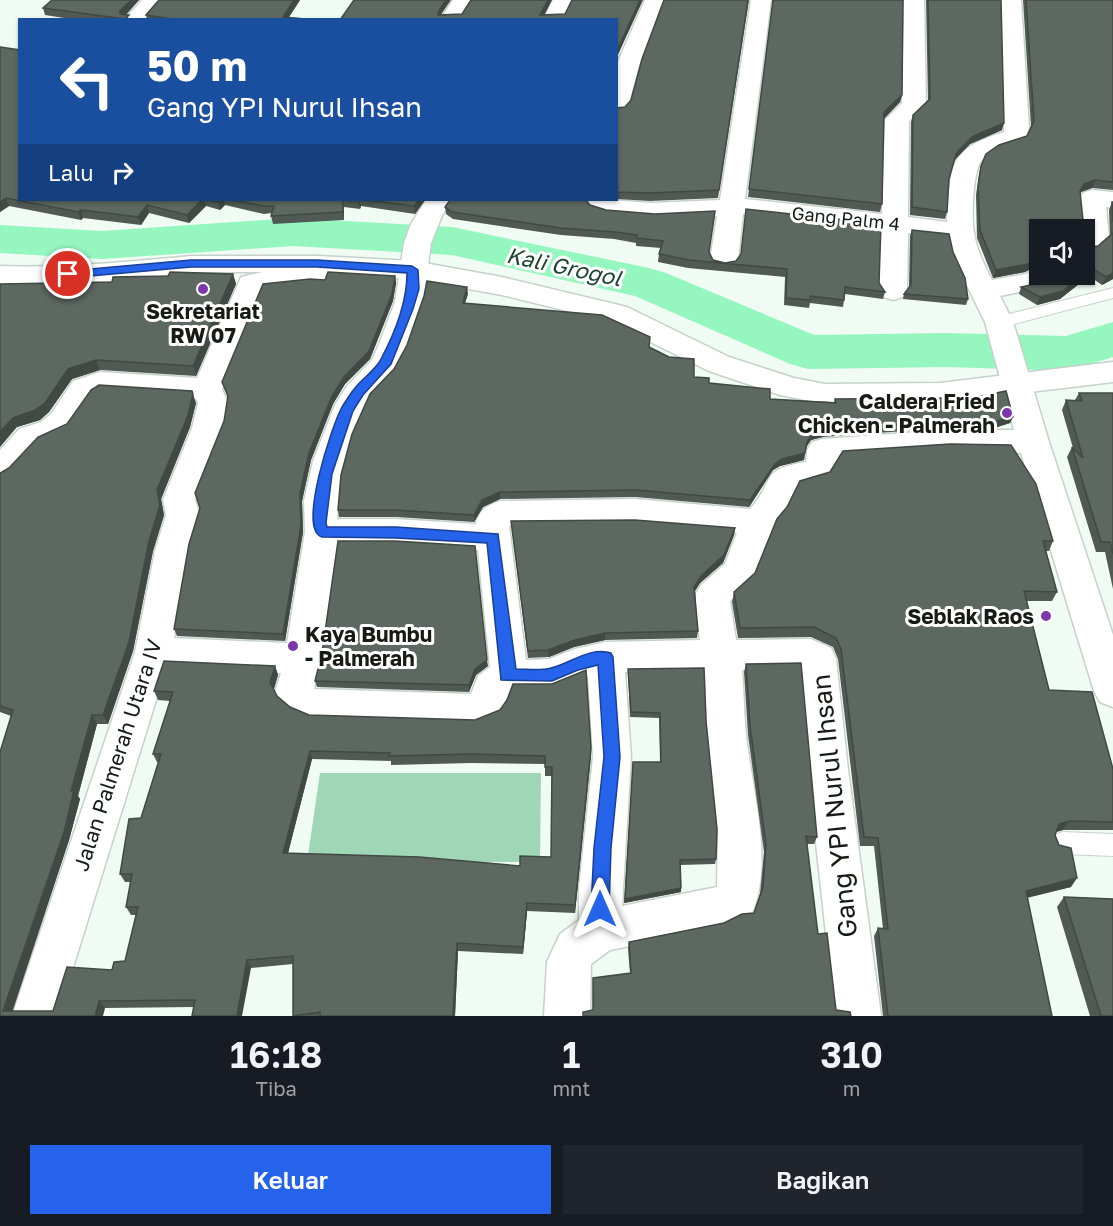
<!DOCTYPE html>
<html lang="id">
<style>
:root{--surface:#171b24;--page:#20242c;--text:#f1f3f6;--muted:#9ea1a6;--accent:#2563eb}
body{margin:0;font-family:"Golos Text",sans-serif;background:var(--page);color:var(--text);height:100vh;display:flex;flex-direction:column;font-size:22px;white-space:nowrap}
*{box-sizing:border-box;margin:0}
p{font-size:20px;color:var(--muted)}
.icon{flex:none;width:33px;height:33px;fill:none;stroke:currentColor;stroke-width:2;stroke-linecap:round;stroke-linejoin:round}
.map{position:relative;height:1016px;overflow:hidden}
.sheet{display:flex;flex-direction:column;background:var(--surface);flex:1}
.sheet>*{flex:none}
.guide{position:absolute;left:18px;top:18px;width:600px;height:183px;border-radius:0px;box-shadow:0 2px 4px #0004;background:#1a4fa0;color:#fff;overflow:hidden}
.fabs{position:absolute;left:1029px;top:219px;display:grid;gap:12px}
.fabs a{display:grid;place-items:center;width:66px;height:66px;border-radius:0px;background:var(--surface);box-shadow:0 2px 4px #0004;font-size:30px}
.pin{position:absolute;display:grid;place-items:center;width:51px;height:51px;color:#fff;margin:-26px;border:3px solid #fff;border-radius:50%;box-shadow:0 2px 6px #0007}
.me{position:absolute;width:66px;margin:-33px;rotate:0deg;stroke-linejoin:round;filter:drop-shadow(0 0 4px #0008)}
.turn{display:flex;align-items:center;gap:21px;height:126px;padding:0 30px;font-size:27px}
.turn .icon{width:78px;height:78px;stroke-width:2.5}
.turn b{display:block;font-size:42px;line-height:51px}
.then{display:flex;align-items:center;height:57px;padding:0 30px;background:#0003;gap:12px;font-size:22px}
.eta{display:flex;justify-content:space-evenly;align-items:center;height:102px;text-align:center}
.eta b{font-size:36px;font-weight:600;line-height:42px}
.button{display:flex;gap:12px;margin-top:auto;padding:12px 30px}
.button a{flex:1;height:69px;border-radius:0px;background:var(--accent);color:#fff;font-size:24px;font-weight:600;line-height:69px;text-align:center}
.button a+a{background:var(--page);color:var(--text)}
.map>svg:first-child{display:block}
.green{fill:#9fd6b6}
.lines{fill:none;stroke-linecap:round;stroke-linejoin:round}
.river{fill:#95f6c0;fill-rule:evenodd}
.lane-casing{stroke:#c6d1ca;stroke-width:2}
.street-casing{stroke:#c6d1ca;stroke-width:3}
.secondary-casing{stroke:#c6d1ca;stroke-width:3}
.lane{fill:#fff;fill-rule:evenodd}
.street{fill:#fff;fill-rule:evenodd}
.secondary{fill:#fff;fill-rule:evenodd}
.wall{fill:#505953;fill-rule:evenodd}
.shaded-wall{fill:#414944}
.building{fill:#5d6861;stroke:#414944;stroke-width:1.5;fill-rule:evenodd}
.route{fill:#2563eb;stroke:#184099;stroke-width:1.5}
.poi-dot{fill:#7c37aa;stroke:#fff;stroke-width:2}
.labels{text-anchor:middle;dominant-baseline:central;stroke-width:6;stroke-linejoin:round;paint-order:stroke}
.far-street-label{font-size:18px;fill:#171b18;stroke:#fff}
.poi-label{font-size:21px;font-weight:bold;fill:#171b18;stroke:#fff;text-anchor:end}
.street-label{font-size:21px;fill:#171b18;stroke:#fff}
.water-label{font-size:22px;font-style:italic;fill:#1c4530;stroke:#fff}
.near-street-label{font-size:26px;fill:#171b18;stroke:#fff}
</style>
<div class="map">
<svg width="1113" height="1016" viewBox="0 0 1113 1016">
<rect width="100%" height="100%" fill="#effbf3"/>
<polygon class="green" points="320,773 541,773 540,862 307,862"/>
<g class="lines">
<polygon class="river" points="293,218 452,227 649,268 666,273 814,335 946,333 1066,336 1113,322 1113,357 1069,371 946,367 808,369 790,364 635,296 452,255 293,246 102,259 0,253 0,225 102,231"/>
<g class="lane-casing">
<g id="lane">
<polygon points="1113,288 1113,298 999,328 993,326 991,322 993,318"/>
<polygon points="1063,832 1113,834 1113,856 1063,854 1054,851 1051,843 1054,835"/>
</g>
</g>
<g class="street-casing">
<g id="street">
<polygon points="142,0 164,0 147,20 124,20"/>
<polygon points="453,0 473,0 461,20 440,20"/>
<polygon points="553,0 573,0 563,20 542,20"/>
<polygon points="645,0 665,0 639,66 628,107 624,112 616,114 616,66"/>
<path d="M751,0H771L745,199L882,214L885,120L902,103L904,0H924L926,106L909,121L908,217L947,222C951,166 946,150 1004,132L1001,0H1021L1029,128L1024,141C1009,146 993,149 982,160C973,169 971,219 974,232C976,249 984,264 992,280L1026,274L1040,266V274H1056L1044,287L1000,296L1013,322L1049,442L1113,635V707L1100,702L1094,691L1021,453L946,452L838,459V464L827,480L796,489L783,516L773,528L751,582L730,601L736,640L811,639L831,648L836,659L848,770L881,1016H835L808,770L801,669L742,670C744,695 744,720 747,744C754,795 773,865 752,913L722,928L610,950L591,964L590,1016H544L547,962L560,934L579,920V888L593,757L588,676L552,691H513L509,695C507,716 496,722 476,727L312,722C293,715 284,710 275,692L281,673L166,668L58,1016H12L135,652L155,551L166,515L163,500L192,428L198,403L196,399L102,392C88,398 84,417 74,429C64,440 51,438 41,445C25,457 20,477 0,483V450L19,429L41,422L51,414L73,381L100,372L197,378L241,277L267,271L300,269L307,258L317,256L327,258C348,290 278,287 263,289L222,389L228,403L224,428L195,500L200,515L189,551L174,638L287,643L305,532L304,501L313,461L335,405L347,386L372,360L379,344L395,302L404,243L411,224L426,200H452L442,216L431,243L423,302L406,351L393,374L369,400L351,440L340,481L337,519H396L476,524C478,510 488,505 500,501L635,499L750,509C776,480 759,469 806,462L807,450L812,442L823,439L946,430H1014L985,322L953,257L949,238L908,233L907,291L903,297L893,300L883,297L879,291L881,230L743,214L738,260L734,266L724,268L714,266L710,260L717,216C692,219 617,222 595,213C590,211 586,205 582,200H610L650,203L720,200ZM635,525L737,533L725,564L701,585L695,595L696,617L700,640L605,642L575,649L549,659L526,660L509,526ZM337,545H396L478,550L490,667L478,676L471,694L314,689L321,659ZM705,671L707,726L718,834L717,887L622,906L631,757L625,672Z"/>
<polygon points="1092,190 1113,192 1113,208 1106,207 1109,238 1093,252 1084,254 1084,230 1082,230 1079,198 1083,193"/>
</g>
</g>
<g class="secondary-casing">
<path id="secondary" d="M191,256H317L413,261L502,277L627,307L729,357L794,378L825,384L940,383L1113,362V382L940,403L825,404L780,395L709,371L608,321L502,295L413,279L317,272H191L115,281L44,285L0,284V266C64,268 127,262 191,256Z"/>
</g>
<use href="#lane" class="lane"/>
<use href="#street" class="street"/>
<use href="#secondary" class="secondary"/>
</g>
<g class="wall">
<polygon points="52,0 139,0 126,15 130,20 77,20 45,15 43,8"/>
<polygon points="159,0 300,0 289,17 316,20 147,20 146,15"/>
<polygon points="749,0 718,198 650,201 616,199 616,108 625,107"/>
<polygon points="773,0 902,95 900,102 884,118 882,204 880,212 748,197"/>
<polygon points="926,0 1001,0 1002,130 970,144 954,161 949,179 947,212 945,219 910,215 911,122 913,115 928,100"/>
<polygon points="1023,0 1113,0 1113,190 1092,188 1081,192 1040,230 1040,264 1025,272 993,278 977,238 976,195 979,174 981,166 1027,136 1031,127"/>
<polygon points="0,47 20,200 425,200 415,214 361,206 360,209 344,207 344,220 273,224 271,216 272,213 264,214 225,205 220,210 206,206 189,223 149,213 141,225 83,218 81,220 9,206 0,212"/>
<polygon points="1112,202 1113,202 1113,279 1102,285 1089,276 1060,299 1037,305 1019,294 1021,287 1049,281 1086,248 1098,246 1110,235 1109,210"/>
<polygon points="590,205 709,252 713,260 725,263 736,261 879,283 885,292 883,299 845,294 843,307 810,303 809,308 784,305 785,277 688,268 658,262 659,254 661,248 636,246 636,243 614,239 561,235 453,219 446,214 445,207"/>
<polygon points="912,230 953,252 968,299 966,305 903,299 904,294 909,287 910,236"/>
<polygon points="233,274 236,284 196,376 100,370 72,379 49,412 40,420 17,427 112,282 168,276"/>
<polygon points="395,276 396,283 393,301 370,359 345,384 333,404 311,460 302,501 303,532 285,641 177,636 174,629 200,508 224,421 228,398 222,382"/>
<polygon points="468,294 465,303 649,347 694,377 709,383 770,399 834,402 835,399 1013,417 1010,423 994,428 946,428 823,437 811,440 806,447 804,460 780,466 773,470 749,507 635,497 500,499 483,507 474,522 396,517 339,517 338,510"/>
<polygon points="1079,393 1113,393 1113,589 1105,552 1096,552 1067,457 1072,447 1073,448 1062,410 1066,400 1075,400"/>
<path d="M196,403L190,427L161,499L164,515L153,551L133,651L108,724H97L78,796L80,799L69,840L12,1011H53L125,961L136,915H131L126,907L131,882H125L120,874L141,818L158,762H157L153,754L170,701L158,700L154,691L275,666L278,675L274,689L277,696L290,707L309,715L591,748L575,913L527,911L523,954L458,951L455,1016H293V964L251,968L194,1007L105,1008L0,1016L11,716L0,712V473ZM312,759L391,761V765L470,763L545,764V776H552L551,857L520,866L288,853Z"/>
<polygon points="777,519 1053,541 1049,551 1046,551 1057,592 1052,601 1027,601 1049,690 1113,769 1113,830 1063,830 1056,832 1055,835 1071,887 1027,898 1052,1016 883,1016 874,936 878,928 883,929 874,846 860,846 838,659 833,647 811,637 738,638 732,602 734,592 755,573"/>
<polygon points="511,521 735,528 734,535 723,563 700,583 695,591 698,631 697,638 605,640 574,647 549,657 528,658"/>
<polygon points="746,664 817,837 814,844 807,844 818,934 836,1010 851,1016 583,1016 583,1012 592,1010 630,973 628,949 629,942 724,923 754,913 760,894 764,852 748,735 744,672"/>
<polygon points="488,666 476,675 469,692 317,687 315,681"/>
<polygon points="628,669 706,721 716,859 715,864 680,865 681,892 624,903 633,762 660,762 659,718 630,717"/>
<polygon points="1064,897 1113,1016 1090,1016 1057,907"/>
</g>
<g class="shaded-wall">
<polygon points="131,0 139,0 122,18 120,11"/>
<polygon points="294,0 300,0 287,20 283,17"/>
<polygon points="446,0 451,0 438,19 438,12"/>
<polygon points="548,0 552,0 542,20 540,15"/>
<polygon points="640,0 643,0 616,59 616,53"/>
<polygon points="902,95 900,102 883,120 884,112"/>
<polygon points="1004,123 1002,130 970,144 953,161 956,154 972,137"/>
<polygon points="1095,180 1092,188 1081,192 1077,198 1080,191 1084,184"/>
<polygon points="6,198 9,206 0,212 0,202"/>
<polygon points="202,200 204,200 206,206 189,223 187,215"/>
<polygon points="221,200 224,200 225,205 220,210 218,202"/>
<polygon points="343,200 344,207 344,220 343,212"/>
<polygon points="359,200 361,206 360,209 358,201"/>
<polygon points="419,200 425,200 415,214 414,206"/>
<polygon points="147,205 149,213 141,225 138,217"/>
<polygon points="81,210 83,218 81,220 78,212"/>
<polygon points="1040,258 1040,264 1025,272 993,278 996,270"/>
<polygon points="1092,268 1089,276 1060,299 1037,305 1040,297"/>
<polygon points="1113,273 1113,279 1102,285 1106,277"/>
<polygon points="233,274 236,284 196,376 193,366"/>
<polygon points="395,276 396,283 393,301 370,359 345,384 333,404 311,460 302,501 303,532 285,641 283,634 300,493 309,453 332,396"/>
<polygon points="467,287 468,294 463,309 463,303"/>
<polygon points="96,360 100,370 72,379 49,412 40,420 17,427 0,447 0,432 13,418 68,369"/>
<polygon points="193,394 196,403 190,427 161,499 164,515 153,551 133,651 108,724 103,715 157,490"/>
<polygon points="1013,417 1010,423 994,428 997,421"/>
<polygon points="824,430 823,437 811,440 805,449 807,442 813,433"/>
<polygon points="805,453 804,460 780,466 773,470 749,507 750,500 775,464 782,459"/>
<polygon points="500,492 500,499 483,507 474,522 474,515 482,500"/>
<polygon points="735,528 734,535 723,563 700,583 693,594 694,587 701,576"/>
<polygon points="605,633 605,640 574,647 549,657 548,650 575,640"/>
<polygon points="487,660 488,666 476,675 469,692 469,685 475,669"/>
<polygon points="275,666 278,675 273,691 270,682"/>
<polygon points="92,715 97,724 78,796 80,799 69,840 11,1016 3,1011 71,791"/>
<polygon points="591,748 591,757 575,913 575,905"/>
<polygon points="310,751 312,759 286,861 283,853"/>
<polygon points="1069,821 1063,830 1053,833 1059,824"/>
<polygon points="1077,878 1071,887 1020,899 1026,891"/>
<polygon points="681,888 681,892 624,903 625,899"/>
<polygon points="527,903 527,911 523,954 523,947"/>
<polygon points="457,943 458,951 455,1016 453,1016"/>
<polygon points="247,960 251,968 242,1016 237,1016"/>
<polygon points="99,1001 105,1008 103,1016 95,1016"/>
</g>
<g class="building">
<polygon points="52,0 131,0 120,11 120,14 129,15 125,19 43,8"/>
<polygon points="159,0 294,0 283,17 316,20 179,20 146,15"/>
<polygon points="354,0 446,0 438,12 438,15 462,14 471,0 548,0 540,15 565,14 572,0 640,0 616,53 616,20 340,20"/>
<polygon points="664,0 748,0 719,190 651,193 616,192 616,108 625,107 631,100 642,59"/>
<polygon points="773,0 903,0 902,95 884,112 882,204 749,189"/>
<polygon points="928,0 1001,0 1004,123 972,137 956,154 949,179 947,212 912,207 913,115 930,99"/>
<polygon points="1026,0 1113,0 1113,182 1095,180 1084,184 1080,191 1084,230 1040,230 1040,258 1028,264 996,270 980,230 978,187 981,166 986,154 999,145 1027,136 1034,121"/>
<polygon points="0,47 20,50 20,200 202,200 187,215 147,205 138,217 81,210 78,212 6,198 0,202"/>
<polygon points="209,200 221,200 218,202"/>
<polygon points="233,200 343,200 343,212 271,216 274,206 263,206"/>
<polygon points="344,200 359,200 358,201"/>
<polygon points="366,200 419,200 414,206"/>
<polygon points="450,200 586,200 590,205 606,210 655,214 715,211 709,252 713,260 725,263 736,261 741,254 746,209 881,224 879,283 885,292 845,287 844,300 810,296 810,300 786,298 787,269 689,260 659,254 663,241 637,238 637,235 615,232 561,228 452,212 445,207"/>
<polygon points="1112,202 1113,202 1113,222"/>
<polygon points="912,230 949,234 953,252 965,278 968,299 904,294 911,285"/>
<polygon points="1113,233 1113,273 1106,277 1092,268 1084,274 1084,237 1086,248 1098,246"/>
<polygon points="170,272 233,274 193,366 96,360 68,369 45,403 35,410 13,418 0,432 0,284 112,282 113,277 168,276"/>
<polygon points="328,272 395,276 392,294 369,351 344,377 332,396 309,453 300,493 301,525 283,634 174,629 189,544 200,508 195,493 224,421 228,396 222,382 263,284 310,279 325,280"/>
<polygon points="1054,274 1084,274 1063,291 1040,297 1021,287 1049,281"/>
<polygon points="427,281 467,287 463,303 602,315 650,337 649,347 669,357 694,359 694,377 709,378 709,383 770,389 770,399 836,403 835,399 945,398 963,400 1006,391 1013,417 997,421 948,421 824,430 813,433 807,442 805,453 782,459 775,464 750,500 636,490 500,492 482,500 474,515 395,510 338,510 341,475 352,434 370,394 394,369 407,345 424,296"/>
<path d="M99,385L192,391L193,394L187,418L157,490L160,505L149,541L129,642L103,715H92L71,791L74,790L64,832L3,1011H53L67,967L112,970L114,962L125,961L138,907H126L132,874H120L129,819L141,818L161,754H153L173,692L154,691L164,661L275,666L270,682L277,696L290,707L309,715L475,720L500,710L507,700L513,684H552L586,670L591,748L575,905L527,903L523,947L457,943L453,1016H320V1012L293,1016V956L247,960L237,1016H192L195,1000L99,1001L95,1016H0V752L13,710L0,706V473L9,468L38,437L67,424L91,390ZM310,751L390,753L389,756L470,754L545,756V767H552L551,857L520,856V866L419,857L283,853Z"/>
<polygon points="1079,393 1113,393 1113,554 1110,542 1101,542 1072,447 1083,458 1066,400 1082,401"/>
<polygon points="950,444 1011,445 1036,484 1053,541 1043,541 1057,592 1024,591 1049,690 1092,692 1113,769 1113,822 1069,821 1059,824 1055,835 1059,845 1071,848 1077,878 1026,891 1052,1016 888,1016 878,928 888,929 878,838 864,837 841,649 836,638 814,627 740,628 734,592 755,573 777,519 787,507 800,481 830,472 843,451"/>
<polygon points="635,520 735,528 724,555 701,576 694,587 698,631 605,633 575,640 548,650 528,651 511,521"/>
<polygon points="338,541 395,541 475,546 487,660 475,669 469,685 315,681 322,653"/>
<polygon points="801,663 817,837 806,836 818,934 827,933 836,1010 850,1012 851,1016 583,1016 583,1012 593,1010 593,978 631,973 629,942 724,923 742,914 754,913 763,887 766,844 750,726 746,664"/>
<polygon points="704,668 706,721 717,829 716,859 680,860 681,888 625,899 633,762 661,762 660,713 631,712 628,669"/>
<polygon points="1064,897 1113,899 1113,1016 1101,1016"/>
</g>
<path class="route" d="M191,260H317L412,266L418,270L419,289L413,309L391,364L363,395L353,411L332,474L326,523L327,527H396L498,534L516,669C527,669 540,671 551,668C569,664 591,646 611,653L613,657L620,757L611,848L609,909L606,915L600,918L594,915L591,909L594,848L604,757L598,665L578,670L552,681L501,680L487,543L396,538L322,537C297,530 332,425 342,407C346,401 350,394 355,388C362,379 374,371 380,361C394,335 407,302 407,273L317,267H191L68,278L62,274L68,271Z"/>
<g class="poi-dot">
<circle cx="203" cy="289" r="6"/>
<circle cx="1007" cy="413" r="6"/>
<circle cx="1046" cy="616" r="6"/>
<circle cx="293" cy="646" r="6"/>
</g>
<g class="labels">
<g class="far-street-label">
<text transform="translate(846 218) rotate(6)">Gang Palm 4</text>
</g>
<g class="poi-label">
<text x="203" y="311" text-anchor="middle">Sekretariat<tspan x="203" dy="24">RW 07</tspan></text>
<text x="995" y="401">Caldera Fried<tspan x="995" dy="24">Chicken - Palmerah</tspan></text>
<text x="1034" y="616">Seblak Raos</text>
<text x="305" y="634" text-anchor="start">Kaya Bumbu<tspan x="305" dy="24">- Palmerah</tspan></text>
</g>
<g class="street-label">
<text transform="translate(117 755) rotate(-72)">Jalan Palmerah Utara IV</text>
</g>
<g class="water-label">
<text transform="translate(564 266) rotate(12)">Kali Grogol</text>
</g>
<g class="near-street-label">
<text transform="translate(834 806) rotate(-96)">Gang YPI Nurul Ihsan</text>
</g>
</g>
</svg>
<div class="fabs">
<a><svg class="icon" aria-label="sound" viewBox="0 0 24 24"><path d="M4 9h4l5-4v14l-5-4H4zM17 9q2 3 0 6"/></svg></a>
</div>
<div class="pin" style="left:68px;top:274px;background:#d93025"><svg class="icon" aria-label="arrive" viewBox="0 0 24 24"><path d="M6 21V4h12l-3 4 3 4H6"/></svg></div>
<svg class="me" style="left:600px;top:909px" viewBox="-20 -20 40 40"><path d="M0-17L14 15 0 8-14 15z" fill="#2563eb" stroke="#fff" stroke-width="4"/></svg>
<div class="guide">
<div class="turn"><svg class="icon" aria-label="left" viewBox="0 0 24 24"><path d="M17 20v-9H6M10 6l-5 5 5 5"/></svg><div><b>50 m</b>Gang YPI Nurul Ihsan</div></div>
<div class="then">Lalu<svg class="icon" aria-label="right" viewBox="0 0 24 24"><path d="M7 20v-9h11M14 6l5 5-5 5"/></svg></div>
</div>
</div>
<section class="sheet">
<div class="eta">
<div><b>16:18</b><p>Tiba</p></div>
<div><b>1</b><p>mnt</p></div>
<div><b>310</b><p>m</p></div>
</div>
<div class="button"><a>Keluar</a><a>Bagikan</a></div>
</section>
